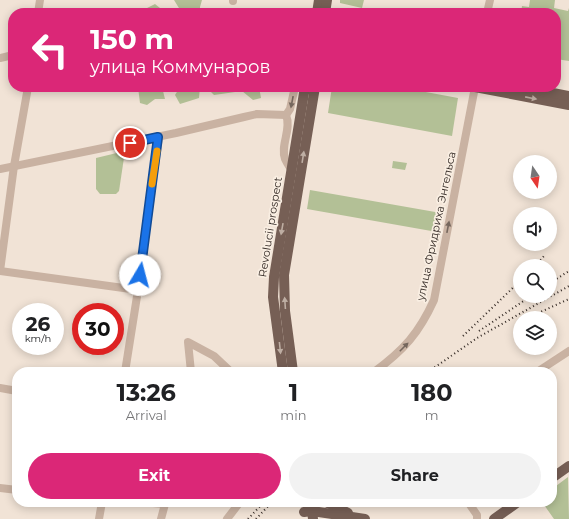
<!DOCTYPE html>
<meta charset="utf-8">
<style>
:root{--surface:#fff;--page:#f2f2f2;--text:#202124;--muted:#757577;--accent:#db2777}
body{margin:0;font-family:Montserrat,sans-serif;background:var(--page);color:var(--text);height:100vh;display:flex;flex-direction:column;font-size:15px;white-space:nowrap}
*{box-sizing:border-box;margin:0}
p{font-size:13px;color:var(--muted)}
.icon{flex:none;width:22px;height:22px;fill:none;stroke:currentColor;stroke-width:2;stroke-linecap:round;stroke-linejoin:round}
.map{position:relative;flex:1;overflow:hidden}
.sheet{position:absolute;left:12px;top:367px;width:545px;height:140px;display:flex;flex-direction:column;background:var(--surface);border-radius:16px;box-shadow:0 2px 10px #0003}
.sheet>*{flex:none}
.hud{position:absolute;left:8px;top:8px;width:553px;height:84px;border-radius:16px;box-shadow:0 2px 10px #0003;background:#db2777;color:#fff;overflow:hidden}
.needle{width:26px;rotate:167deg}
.controls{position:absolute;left:513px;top:155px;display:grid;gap:8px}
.controls a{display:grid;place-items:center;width:44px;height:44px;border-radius:50%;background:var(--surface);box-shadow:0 2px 10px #0003;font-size:20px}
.speed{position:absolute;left:12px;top:303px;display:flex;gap:8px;font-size:20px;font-weight:700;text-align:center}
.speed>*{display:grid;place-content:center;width:52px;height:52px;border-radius:50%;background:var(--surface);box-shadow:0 2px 10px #0003;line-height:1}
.speed small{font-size:10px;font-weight:400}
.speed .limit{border:6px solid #d22;background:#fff;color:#111}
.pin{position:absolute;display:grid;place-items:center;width:34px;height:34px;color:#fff;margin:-17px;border:2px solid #fff;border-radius:50%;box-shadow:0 1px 4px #0007}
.me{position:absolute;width:44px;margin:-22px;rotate:8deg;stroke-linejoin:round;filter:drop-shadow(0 0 3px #0008)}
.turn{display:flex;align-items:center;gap:14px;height:84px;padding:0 16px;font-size:18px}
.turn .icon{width:52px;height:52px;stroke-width:2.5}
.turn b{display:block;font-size:28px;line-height:34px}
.eta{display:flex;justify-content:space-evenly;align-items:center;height:68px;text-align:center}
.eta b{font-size:24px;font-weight:700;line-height:28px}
.action{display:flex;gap:8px;margin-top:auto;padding:8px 16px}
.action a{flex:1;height:46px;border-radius:24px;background:var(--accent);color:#fff;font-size:16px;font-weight:700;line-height:46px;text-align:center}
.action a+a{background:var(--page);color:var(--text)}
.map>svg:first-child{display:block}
.green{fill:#b3c096}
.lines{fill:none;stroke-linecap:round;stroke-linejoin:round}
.minor{stroke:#c9b2a2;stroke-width:8}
.major{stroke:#765f55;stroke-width:10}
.rail{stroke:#332924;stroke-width:2;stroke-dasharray:1 3;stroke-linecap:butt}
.oneway{fill:#beaea3}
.oneway2{fill:#76675d}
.route-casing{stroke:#114b97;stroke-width:10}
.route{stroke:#1a73e8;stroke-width:7}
.slow{stroke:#f59e0b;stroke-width:7}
.labels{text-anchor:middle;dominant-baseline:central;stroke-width:3.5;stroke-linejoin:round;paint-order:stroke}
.street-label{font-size:11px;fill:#332924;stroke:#f9eee2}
</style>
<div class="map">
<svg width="569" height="519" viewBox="0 0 569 519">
<rect width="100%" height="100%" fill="#f1e3d6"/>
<g class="green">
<polygon points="174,0 202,0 200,7 200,13 182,13"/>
<polygon points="340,0 364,0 362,8 340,3"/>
<polygon points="530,0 555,0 554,8 568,11 569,8 569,61 556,59 556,13 521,13 522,6 529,7"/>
<polygon points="155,4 160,8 159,13 130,13 141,11"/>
<polygon points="138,87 162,87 165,99 155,99 147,105 140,103"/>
<polygon points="180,87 200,87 199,98 180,104 175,95"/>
<polygon points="212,87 259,87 261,98 253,100 242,91 214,95 210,91"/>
<polygon points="332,87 399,87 458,98 452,136 328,113"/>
<polygon points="125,151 119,191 116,194 100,194 96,189 96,158"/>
<polygon points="393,161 407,163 405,170 392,168"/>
<polygon points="310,190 441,213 437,232 307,209"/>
<polygon points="568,477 569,519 554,519 542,502 552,502 552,489"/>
</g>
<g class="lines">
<g class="minor">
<polyline points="233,0 233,1"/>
<polyline points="38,13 40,0"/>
<polyline points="487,13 490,0"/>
<polyline points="0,58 13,55"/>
<path d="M286,115C292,129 280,145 285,159C287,163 289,167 292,170"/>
<polyline points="286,115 290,109 295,87"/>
<polyline points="0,169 176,133 244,117 257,114 286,115"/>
<polyline points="0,271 14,166 28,87"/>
<polyline points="0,271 138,290"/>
<polyline points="125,372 138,290 159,137"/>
<polyline points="191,372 188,342 214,356 231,372"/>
<path d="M374,372C404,350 419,333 434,300L475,87"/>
<polyline points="537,372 569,351"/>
<polyline points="0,388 17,391"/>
<polyline points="0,488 17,490"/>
<polyline points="141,502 165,504 168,502"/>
<polyline points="468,502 477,515 477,519"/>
<polyline points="99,519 102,502"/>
<polyline points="161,519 165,504"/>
<polyline points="227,519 240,502"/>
</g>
<g class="major">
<polyline points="317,13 319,0"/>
<polyline points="325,13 327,0"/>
<polyline points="475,87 569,105"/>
<polyline points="522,87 569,96"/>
<polyline points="283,372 273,297 274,277 305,87"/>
<polyline points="293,372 285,311 284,275 315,87"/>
<polyline points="552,478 569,466"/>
<polyline points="311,502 313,519"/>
<polyline points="326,502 348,513"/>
<polyline points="304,512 312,511 365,519"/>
<polyline points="494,519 518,502"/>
</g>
<g class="rail">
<polyline points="535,266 544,256"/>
<polyline points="550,283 569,271"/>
<polyline points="534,315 569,299"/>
<polyline points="479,331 531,296"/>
<polyline points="463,336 520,281"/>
<polyline points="428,372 477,338 569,286"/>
<polyline points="248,519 264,502"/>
<polyline points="256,519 272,502"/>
</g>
</g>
<defs><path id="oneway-solid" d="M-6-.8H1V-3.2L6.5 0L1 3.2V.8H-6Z"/></defs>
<g class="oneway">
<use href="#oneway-solid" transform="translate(531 98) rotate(11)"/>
<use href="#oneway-solid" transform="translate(303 157) rotate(-81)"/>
<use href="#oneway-solid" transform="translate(282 229) rotate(100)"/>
<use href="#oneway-solid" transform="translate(285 303) rotate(-94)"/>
<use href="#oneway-solid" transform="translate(280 348) rotate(84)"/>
</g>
<g class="oneway2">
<use href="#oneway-solid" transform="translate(292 102) rotate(101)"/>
<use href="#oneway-solid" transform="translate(448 227) rotate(-79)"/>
<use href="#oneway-solid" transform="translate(404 347) rotate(-45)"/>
</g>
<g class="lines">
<g class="route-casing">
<polyline id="route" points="130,143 158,137 140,275"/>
</g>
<use href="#route" class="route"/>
<polyline class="slow" points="152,184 157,151"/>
</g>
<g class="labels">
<g class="street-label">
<text transform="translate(436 226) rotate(-78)">улица Фридриха Энгельса</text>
<text transform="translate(270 227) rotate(-81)">Revolucii prospect</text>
</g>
</g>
</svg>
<div class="controls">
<a><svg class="needle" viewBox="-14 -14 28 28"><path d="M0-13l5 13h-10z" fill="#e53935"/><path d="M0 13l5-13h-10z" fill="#757577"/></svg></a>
<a><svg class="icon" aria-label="sound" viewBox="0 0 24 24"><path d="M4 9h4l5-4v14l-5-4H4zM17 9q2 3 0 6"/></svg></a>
<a><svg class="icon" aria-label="search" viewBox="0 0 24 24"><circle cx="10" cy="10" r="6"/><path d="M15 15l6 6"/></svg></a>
<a><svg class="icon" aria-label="layers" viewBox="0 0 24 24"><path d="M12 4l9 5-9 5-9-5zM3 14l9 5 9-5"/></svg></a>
</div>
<div class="speed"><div>26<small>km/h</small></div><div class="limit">30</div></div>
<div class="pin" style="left:130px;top:143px;background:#d93025"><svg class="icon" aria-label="arrive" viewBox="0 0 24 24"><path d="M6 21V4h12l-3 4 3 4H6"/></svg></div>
<svg class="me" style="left:140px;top:275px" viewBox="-20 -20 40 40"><circle r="19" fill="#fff"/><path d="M0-13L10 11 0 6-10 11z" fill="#1a73e8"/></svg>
<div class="hud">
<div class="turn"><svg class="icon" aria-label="left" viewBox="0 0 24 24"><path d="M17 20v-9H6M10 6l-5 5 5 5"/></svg><div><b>150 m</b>улица Коммунаров</div></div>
</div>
<section class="sheet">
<div class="eta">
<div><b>13:26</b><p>Arrival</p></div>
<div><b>1</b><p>min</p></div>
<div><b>180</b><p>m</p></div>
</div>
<div class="action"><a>Exit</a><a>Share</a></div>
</section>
</div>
